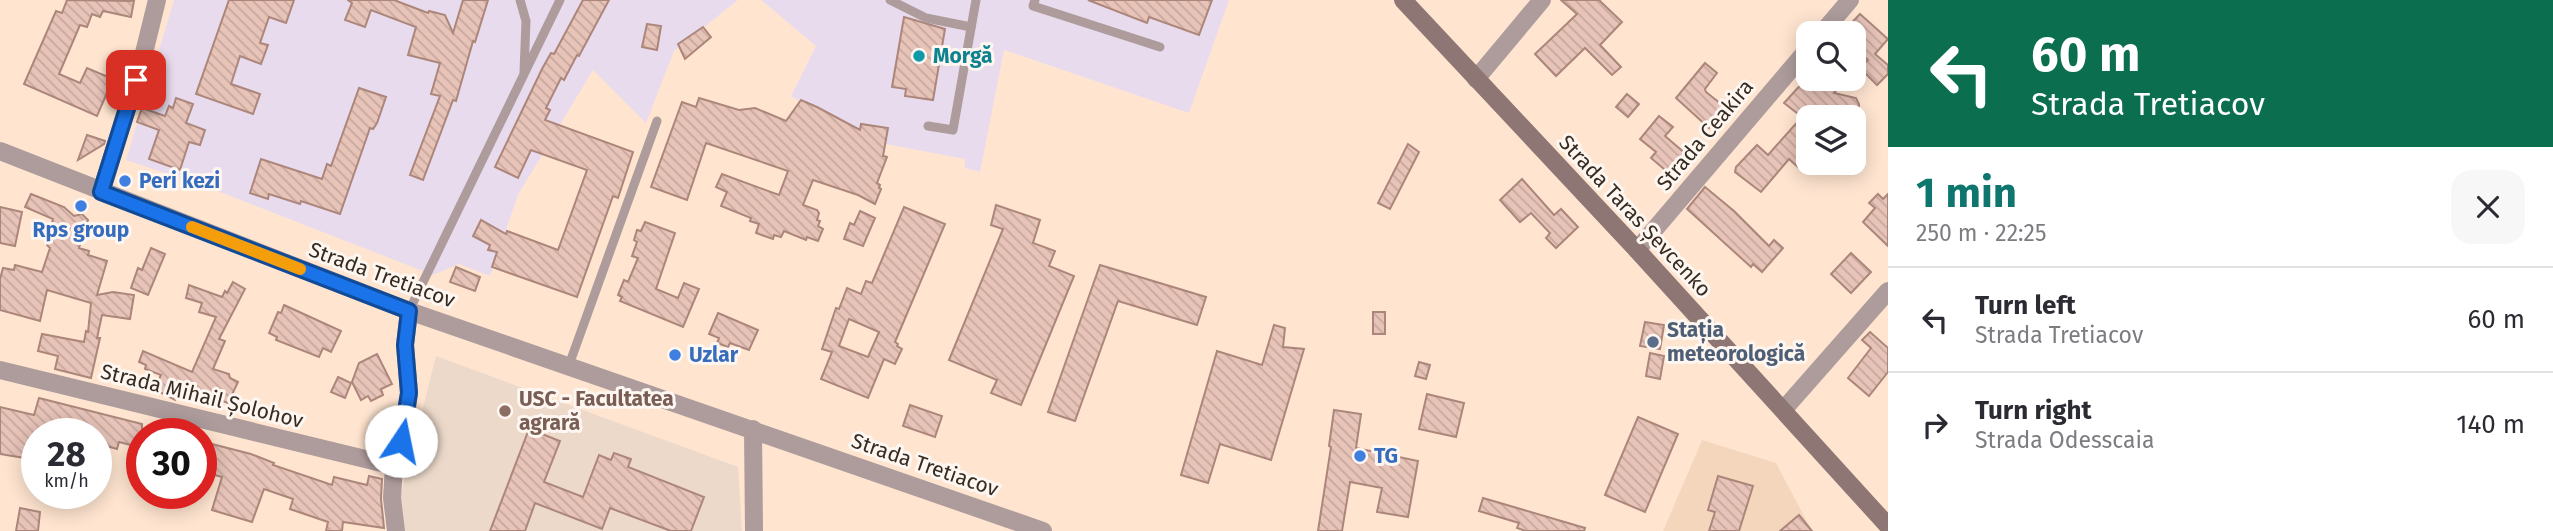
<!DOCTYPE html>
<meta charset="utf-8">
<style>
:root{--surface:#fff;--page:#f7f7f7;--text:#2b2b33;--muted:#7c7c81;--line:#e1e1e2;--accent:#0f766e}
body{margin:0;font-family:"Fira Sans",sans-serif;background:var(--page);color:var(--text);height:100vh;display:flex;flex-direction:column;font-size:26px;white-space:nowrap}
*{box-sizing:border-box;margin:0}
p{font-size:23px;color:var(--muted)}
.icon{flex:none;width:38px;height:38px;fill:none;stroke:currentColor;stroke-width:2;stroke-linecap:round;stroke-linejoin:round}
.map{position:relative;flex:1;overflow:hidden}
.details{display:flex;flex-direction:column;background:var(--surface);width:665px}
.details>*{flex:none}
.hud{background:#0b6e4f;color:#fff;overflow:hidden}
.tools{position:absolute;left:1796px;top:21px;display:grid;gap:14px}
.tools a{display:grid;place-items:center;width:70px;height:70px;border-radius:14px;background:var(--surface);box-shadow:0 4px 18px #0003;font-size:35px}
.speed{position:absolute;left:21px;top:418px;display:flex;gap:14px;font-size:35px;font-weight:700;text-align:center}
.speed>*{display:grid;place-content:center;width:91px;height:91px;border-radius:50%;background:var(--surface);box-shadow:0 4px 18px #0003;line-height:1}
.speed small{font-size:18px;font-weight:400}
.speed .limit{border:10px solid #d22;background:#fff;color:#111}
.pin{position:absolute;display:grid;place-items:center;width:60px;height:60px;color:#fff;margin:-30px;border-radius:14px;box-shadow:0 4px 10px #0006}
.me{position:absolute;width:77px;margin:-38px;rotate:11deg;stroke-linejoin:round;filter:drop-shadow(0 0 5px #0008)}
.turn{display:flex;align-items:center;gap:24px;height:147px;padding:0 28px;font-size:32px}
.turn .icon{width:91px;height:91px;stroke-width:2.5}
.turn b{display:block;font-size:49px;line-height:60px}
.round{display:grid;place-items:center;flex:none;width:74px;height:74px;border-radius:21px;background:var(--page)}
.headline{display:flex;align-items:center;justify-content:space-between;height:119px;padding:0 28px}
h1{font-size:42px;font-weight:700;line-height:52px;color:var(--accent)}
ul{padding:0;list-style:none}
li{display:flex;align-items:center;gap:21px;height:105px;padding:0 28px;border-top:2px solid var(--line)}
li div{flex:1}
li b{display:block;font-size:26px}
li em{font-style:normal}
main{display:flex;flex:1;min-height:0}
.map>svg:first-child{display:block}
.built{fill:#f4d6bd}
.education{fill:#ecd9ca}
.medical{fill:#e9dbee}
.building{fill:url(#building-back-hatch);stroke:#ac867b;stroke-width:2;fill-rule:evenodd}
.lines{fill:none;stroke-linecap:round;stroke-linejoin:round}
.service{stroke:#ad9c9b;stroke-width:9}
.minor{stroke:#ad9c9b;stroke-width:18}
.tertiary{stroke:#ad9c9b;stroke-width:18}
.secondary{stroke:#8e7675;stroke-width:18}
.route-casing{stroke:#114b97;stroke-width:18}
.route{stroke:#1a73e8;stroke-width:12}
.slow{stroke:#f59e0b;stroke-width:12}
.culture-dot{fill:#0f9aa8;stroke:#fdf6f1;stroke-width:2.5}
.shop-dot{fill:#3f7fe0;stroke:#fdf6f1;stroke-width:2.5}
.service-dot{fill:#5c6f8a;stroke:#fdf6f1;stroke-width:2.5}
.education-dot{fill:#8d6e63;stroke:#fdf6f1;stroke-width:2.5}
.labels{text-anchor:middle;dominant-baseline:central;stroke-width:6;stroke-linejoin:round;paint-order:stroke}
.culture-label{font-size:21px;font-weight:bold;fill:#0d838f;stroke:#fdf6f1;text-anchor:start}
.street-label{font-size:21px;fill:#362b21;stroke:#fdf6f1}
.shop-label{font-size:21px;font-weight:bold;fill:#366cbe;stroke:#fdf6f1;text-anchor:start}
.service-label{font-size:21px;font-weight:bold;fill:#4e5e75;stroke:#fdf6f1;text-anchor:start}
.education-label{font-size:21px;font-weight:bold;fill:#785e54;stroke:#fdf6f1;text-anchor:start}
</style>
<main>
<div class="map">
<svg width="1888" height="531" viewBox="0 0 1888 531">
<defs>
<pattern id="building-back-hatch" width="6" height="6" patternUnits="userSpaceOnUse" patternTransform="scale(1.75)"><rect width="6" height="6" fill="#e7c3b8"/><path d="M-1 5l2 2M0 0l6 6M5-1l2 2" fill="none" stroke="#c7a89e"/></pattern>
</defs>
<rect width="100%" height="100%" fill="#ffe5d0"/>
<polygon class="built" points="1702,440 1776,463 1812,531 1663,531"/>
<polygon class="education" points="436,356 738,467 742,531 405,531 399,502"/>
<g class="medical">
<polygon points="174,0 738,0 674,51 646,123 593,70 518,195 490,276 459,264 433,275 207,187 126,160"/>
<polygon points="761,0 1229,0 1189,113 1004,50 980,172 965,168 965,159 859,139 791,96 816,46"/>
</g>
<g class="building">
<polygon points="67,0 134,1 131,17 103,11 100,17 92,14 87,27 80,25 59,74 80,83 87,68 113,79 97,116 24,84 56,11 62,13"/>
<polygon points="229,0 294,0 286,23 269,17 260,43 268,45 261,64 240,56 231,84 260,94 253,114 196,94"/>
<polygon points="348,0 394,0 428,13 429,11 445,15 453,33 463,0 488,0 475,42 473,41 456,101 453,100 423,180 410,175 440,96 431,94 440,63 408,55 416,27 371,10 365,27 345,20 352,3"/>
<polygon points="583,0 609,0 579,56 577,55 564,80 561,78 546,108 550,110 545,120 633,152 618,198 613,196 577,297 492,267 497,252 488,250 490,245 473,236 481,220 506,234 507,231 558,250 587,170 531,150 518,178 495,167 542,69 551,53 554,54"/>
<polygon points="1088,0 1212,0 1199,35 1149,17 1147,23"/>
<polygon points="1561,0 1599,0 1622,22 1600,45 1621,67 1612,75 1585,48 1556,76 1535,54 1577,14"/>
<polygon points="1860,14 1888,39 1875,54 1888,65 1888,74 1877,85 1860,68 1868,60 1853,46 1853,33 1842,33"/>
<polygon points="904,17 945,29 933,100 905,96 906,89 892,87"/>
<polygon points="647,24 661,26 657,50 642,47"/>
<polygon points="703,27 711,37 685,59 678,44"/>
<polygon points="1705,63 1717,73 1705,89 1706,92 1726,108 1709,128 1676,98"/>
<polygon points="1806,79 1846,79 1834,93 1856,98 1859,104 1859,108 1851,117 1836,117 1825,107 1817,117 1808,117 1808,159 1799,168 1789,159 1761,192 1735,172 1736,167 1757,145 1768,155 1802,117 1784,103"/>
<polygon points="359,88 386,97 377,123 373,129 370,128 340,214 301,201 300,204 269,194 268,199 250,193 261,159 322,179 327,164 331,166"/>
<polygon points="1627,94 1639,104 1628,117 1616,107"/>
<polygon points="176,98 193,104 186,123 205,130 200,145 189,142 180,170 149,159 159,130 137,122 142,108 165,116 169,106 173,108"/>
<polygon points="699,98 739,110 755,108 786,121 801,100 817,107 860,130 861,124 888,128 883,156 887,157 877,183 880,185 879,188 881,189 875,204 858,195 813,180 803,205 817,210 819,213 817,220 820,221 818,226 823,229 818,241 807,237 806,240 784,231 781,237 774,235 773,239 756,233 759,224 750,221 751,218 721,206 727,192 716,187 722,174 779,195 788,171 706,143 687,200 651,187 682,102 696,107"/>
<polygon points="1659,116 1673,127 1665,136 1687,155 1671,175 1651,158 1656,152 1640,139"/>
<polygon points="87,135 105,141 104,144 78,160"/>
<polygon points="1408,144 1419,152 1390,209 1378,203"/>
<polygon points="1522,179 1554,215 1561,209 1578,227 1556,248 1546,238 1550,233 1531,213 1520,222 1500,200"/>
<polygon points="1705,187 1734,211 1769,246 1774,240 1783,248 1762,272 1753,264 1751,267 1687,209"/>
<polygon points="31,194 64,207 74,216 82,214 88,220 79,248 89,251 88,255 107,261 97,295 113,292 134,295 130,319 102,315 97,338 100,338 91,378 55,369 58,356 38,351 42,334 84,342 86,331 88,332 91,303 47,290 40,321 0,310 0,279 3,268 14,270 15,265 42,272 50,248 47,245 53,219 25,207"/>
<polygon points="1878,194 1883,199 1888,194 1888,246 1863,222 1875,208 1869,203"/>
<polygon points="996,205 1040,220 1033,243 1055,251 1049,266 1074,276 1021,405 991,393 997,380 949,360 1003,229 991,225"/>
<polygon points="0,207 22,212 15,246 0,243"/>
<path d="M904,207L945,224L895,342L898,344L897,346L902,349L895,364L884,359L868,398L821,379L832,352L822,349L836,308L839,309L847,288L861,294L866,281L872,283ZM849,319L879,332L868,357L839,346Z"/>
<polygon points="860,211 875,218 863,246 844,239 850,223 854,225"/>
<polygon points="645,222 675,233 656,289 678,298 684,283 699,289 683,327 620,301 622,297 618,295 624,280 628,282 638,258 632,256 637,242 634,240 637,230 641,231"/>
<polygon points="151,248 165,254 148,295 131,288 138,268 142,270"/>
<polygon points="1851,253 1871,272 1851,293 1831,274"/>
<polygon points="1100,265 1206,297 1197,325 1118,301 1075,421 1048,412"/>
<polygon points="456,267 480,277 475,291 450,282"/>
<polygon points="233,282 245,289 219,339 225,341 213,369 229,374 230,378 238,382 228,403 220,400 218,404 181,387 175,400 154,389 161,375 145,369 146,365 139,362 143,351 192,372 216,317 199,312 202,303 186,298 189,285 222,297 225,291 227,293"/>
<polygon points="284,305 341,331 331,352 323,348 319,357 276,340 277,337 269,333 278,312 281,313"/>
<rect x="1373" y="312" width="12" height="22"/>
<polygon points="718,313 758,330 749,350 730,343 728,347 717,343 719,338 709,334"/>
<polygon points="1645,322 1664,325 1660,349 1640,346"/>
<polygon points="1274,325 1285,328 1283,347 1304,349 1271,460 1220,444 1208,483 1181,475 1217,351 1262,365"/>
<polygon points="1870,332 1888,348 1888,372 1869,396 1848,378 1871,348 1862,340"/>
<polygon points="1650,353 1664,356 1660,379 1646,376"/>
<polygon points="377,354 392,384 381,389 383,395 371,401 368,396 361,400 352,382 359,363"/>
<polygon points="1419,362 1430,365 1426,379 1415,376"/>
<polygon points="338,377 351,383 345,398 331,392"/>
<polygon points="1427,394 1464,403 1456,437 1419,429"/>
<polygon points="39,398 142,424 142,448 119,442 117,449 96,443 96,434 37,434 37,460 0,454 0,407 34,415"/>
<polygon points="910,405 942,416 935,437 903,426"/>
<polygon points="1334,410 1361,414 1356,448 1418,461 1408,517 1377,512 1382,488 1350,482 1342,531 1318,531 1331,447 1329,446"/>
<polygon points="1638,417 1678,434 1645,512 1605,495"/>
<polygon points="529,429 560,441 544,482 583,497 599,455 611,460 614,453 631,459 628,467 704,497 691,531 671,531 610,508 602,529 535,503 525,531 490,531"/>
<polygon points="204,442 251,454 274,463 273,465 332,485 334,477 367,485 369,476 382,479 381,499 384,528 343,522 342,531 326,531 328,522 290,509 293,499 264,489 252,522 212,510 222,477 201,471 201,451"/>
<polygon points="1718,476 1753,486 1739,531 1709,531 1715,512 1708,510"/>
<polygon points="1483,498 1585,528 1584,531 1526,531 1517,528 1519,523 1479,511"/>
<polygon points="20,508 40,512 38,531 16,531"/>
<polygon points="1799,515 1812,531 1780,531"/>
</g>
<g class="lines">
<g class="service">
<polyline points="520,0 526,21 524,72"/>
<polyline points="890,0 926,18 971,27"/>
<polyline points="1035,0 1033,6 1160,47"/>
<polyline points="928,126 953,130 976,0"/>
<polyline points="409,311 560,0"/>
<polyline points="569,365 657,121"/>
</g>
<g class="minor">
<polyline points="1822,33 1850,0"/>
<polyline points="1476,79 1542,0"/>
<polyline points="101,192 143,57 157,0"/>
<polyline points="1637,250 1808,49"/>
<polyline points="0,370 394,466"/>
<polyline points="1784,409 1888,291"/>
<polyline points="753,429 754,531"/>
<polyline points="396,531 392,498 394,466 406,416 409,393 405,345 409,311"/>
</g>
<polyline class="tertiary" points="0,151 409,311 1043,531"/>
<polyline class="secondary" points="1403,0 1637,250 1888,526"/>
</g>
<g class="lines">
<g class="route-casing">
<polyline id="route" points="136,80 101,192 409,311 405,345 409,393 401,441"/>
</g>
<use href="#route" class="route"/>
<polyline class="slow" points="192,227 300,269"/>
</g>
<circle class="culture-dot" cx="919" cy="56" r="7"/>
<g class="shop-dot">
<circle cx="125" cy="181" r="7"/>
<circle cx="81" cy="206" r="7"/>
<circle cx="675" cy="355" r="7"/>
<circle cx="1360" cy="456" r="7"/>
</g>
<circle class="service-dot" cx="1653" cy="342" r="7"/>
<circle class="education-dot" cx="505" cy="411" r="7"/>
<g class="labels">
<g class="culture-label">
<text x="933" y="56">Morgă</text>
</g>
<g class="street-label">
<text transform="translate(1705 135) rotate(-50)">Strada Ceakira</text>
<text transform="translate(1635 216) rotate(47)">Strada Taras Șevcenko</text>
<text transform="translate(382 275) rotate(20)">Strada Tretiacov</text>
<text transform="translate(202 396) rotate(14)">Strada Mihail Șolohov</text>
<text transform="translate(925 465) rotate(19)">Strada Tretiacov</text>
</g>
<g class="shop-label">
<text x="139" y="181">Peri kezi</text>
<text x="81" y="230" text-anchor="middle">Rps group</text>
<text x="689" y="355">Uzlar</text>
<text x="1374" y="456">TG</text>
</g>
<g class="service-label">
<text x="1667" y="330">Stația<tspan x="1667" dy="24">meteorologică</tspan></text>
</g>
<g class="education-label">
<text x="519" y="399">USC - Facultatea<tspan x="519" dy="24">agrară</tspan></text>
</g>
</g>
</svg>
<div class="tools">
<a><svg class="icon" aria-label="search" viewBox="0 0 24 24"><circle cx="10" cy="10" r="6"/><path d="M15 15l6 6"/></svg></a>
<a><svg class="icon" aria-label="layers" viewBox="0 0 24 24"><path d="M12 4l9 5-9 5-9-5zM3 14l9 5 9-5"/></svg></a>
</div>
<div class="speed"><div>28<small>km/h</small></div><div class="limit">30</div></div>
<div class="pin" style="left:136px;top:80px;background:#d93025"><svg class="icon" aria-label="arrive" viewBox="0 0 24 24"><path d="M6 21V4h12l-3 4 3 4H6"/></svg></div>
<svg class="me" style="left:401px;top:441px" viewBox="-20 -20 40 40"><circle r="19" fill="#fff"/><path d="M0-13L10 11 0 6-10 11z" fill="#1a73e8"/></svg>
</div>
<section class="details">
<div class="hud">
<div class="turn"><svg class="icon" aria-label="left" viewBox="0 0 24 24"><path d="M17 20v-9H6M10 6l-5 5 5 5"/></svg><div><b>60 m</b>Strada Tretiacov</div></div>
</div>
<div class="headline"><div><h1>1 min</h1><p>250 m · 22:25</p></div><a class="round"><svg class="icon" aria-label="close" viewBox="0 0 24 24"><path d="M6 6l12 12M18 6L6 18"/></svg></a></div>
<ul>
<li><svg class="icon" aria-label="left" viewBox="0 0 24 24"><path d="M17 20v-9H6M10 6l-5 5 5 5"/></svg><div><b>Turn left</b><p>Strada Tretiacov</p></div><em>60 m</em></li>
<li><svg class="icon" aria-label="right" viewBox="0 0 24 24"><path d="M7 20v-9h11M14 6l5 5-5 5"/></svg><div><b>Turn right</b><p>Strada Odesscaia</p></div><em>140 m</em></li>
</ul>
</section>
</main>
